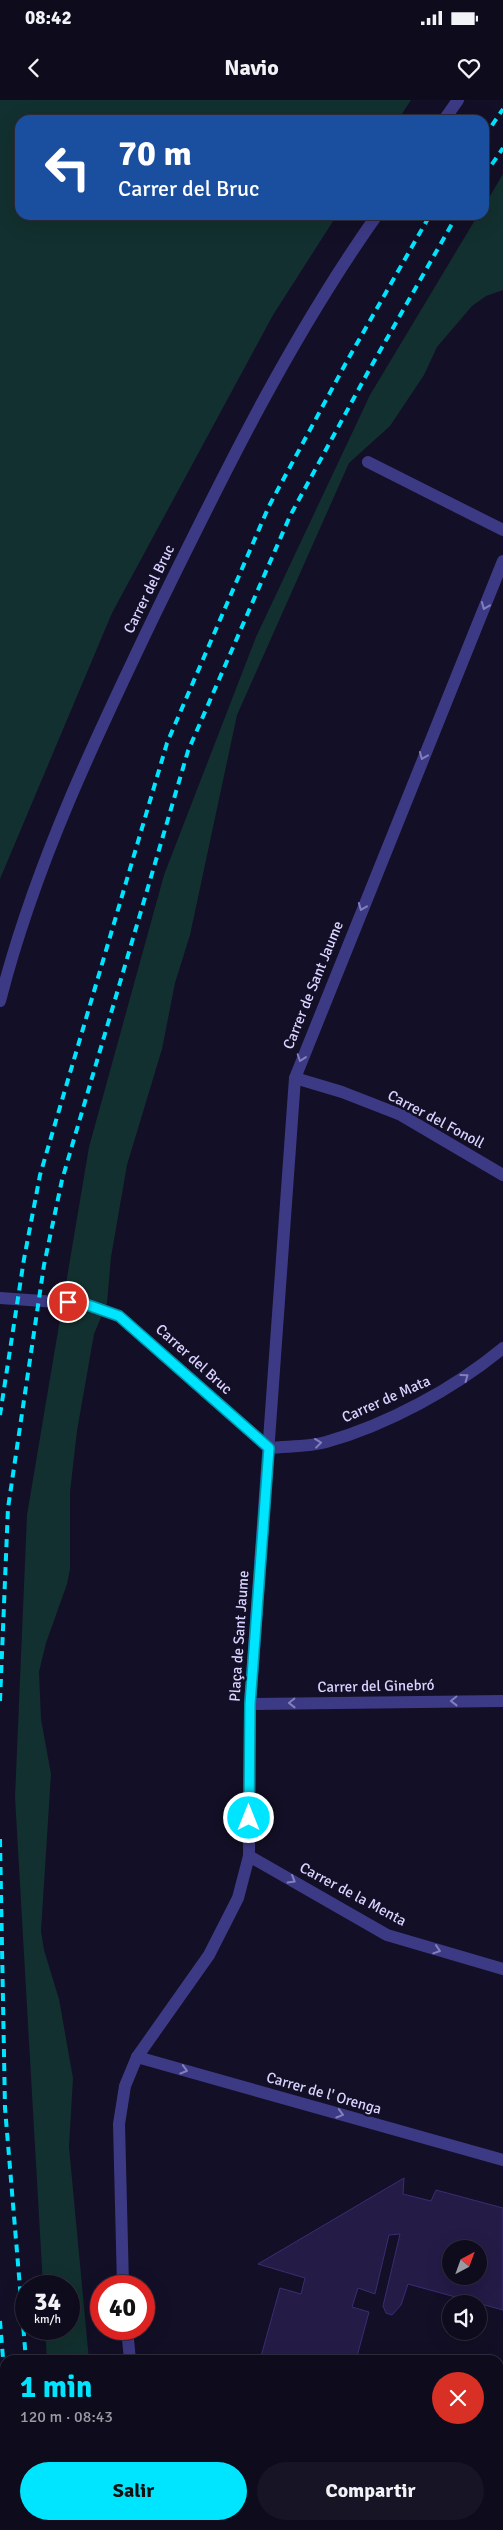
<!DOCTYPE html>
<html lang="es">
<meta charset="utf-8">
<style>
:root{--surface:#0e0b1c;--page:#171425;--text:#f1f3f6;--muted:#9b9ba3;--line:#2e2b3b;--accent:#00e5ff}
body{margin:0;font-family:Signika,sans-serif;background:var(--page);color:var(--text);height:100vh;display:flex;flex-direction:column;font-size:19px;white-space:nowrap}
*{box-sizing:border-box;margin:0}
p{font-size:16px;color:var(--muted)}
.icon{flex:none;width:28px;height:28px;fill:none;stroke:currentColor;stroke-width:2;stroke-linecap:round;stroke-linejoin:round}
.map{position:relative;flex:1;overflow:hidden}
.panel{position:absolute;left:0px;top:2255px;width:504px;height:175px;display:flex;flex-direction:column;background:var(--surface);border-radius:15px 15px 0 0;box-shadow:0 5px 20px #0002,0 0 0 1px var(--line)}
.panel>*{flex:none}
.banner{position:absolute;left:15px;top:15px;width:474px;height:105px;border-radius:15px;box-shadow:0 5px 20px #0002,0 0 0 1px var(--line);background:#1a4fa0;color:#fff;overflow:hidden}
.needle{width:32px;rotate:41deg}
.buttons{position:absolute;left:442px;top:2140px;display:grid;gap:10px}
.buttons a{display:grid;place-items:center;width:45px;height:45px;border-radius:50%;background:var(--surface);box-shadow:0 5px 20px #0002,0 0 0 1px var(--line);font-size:25px}
.speed{position:absolute;left:15px;top:2175px;display:flex;gap:10px;font-size:25px;font-weight:700;text-align:center}
.speed>*{display:grid;place-content:center;width:65px;height:65px;border-radius:50%;background:var(--surface);box-shadow:0 5px 20px #0002,0 0 0 1px var(--line);line-height:1}
.speed small{font-size:12px;font-weight:400}
.speed .limit{border:8px solid #d22;background:#fff;color:#111}
.pin{position:absolute;display:grid;place-items:center;width:42px;height:42px;color:#fff;margin:-21px;border:2px solid #fff;border-radius:50%;box-shadow:0 1px 5px #0007}
.me{position:absolute;width:55px;margin:-28px;rotate:0deg;stroke-linejoin:round;filter:drop-shadow(0 0 4px #0008)}
.turn{display:flex;align-items:center;gap:18px;height:105px;padding:0 20px;font-size:22px}
.turn .icon{width:65px;height:65px;stroke-width:2.5}
.turn b{display:block;font-size:35px;line-height:42px}
.round{display:grid;place-items:center;flex:none;width:52px;height:52px;border-radius:26px;background:var(--page)}
.summary{display:flex;align-items:center;justify-content:space-between;height:85px;padding:0 20px}
h1{font-size:30px;font-weight:700;line-height:38px;color:var(--accent)}
.primary-button{display:flex;gap:10px;margin-top:auto;padding:10px 20px}
.primary-button a{flex:1;height:58px;border-radius:30px;background:var(--accent);color:#111;font-size:20px;font-weight:700;line-height:58px;text-align:center}
.primary-button a+a{background:var(--page);color:var(--text)}
.status{display:flex;justify-content:space-between;align-items:center;height:35px;padding:0 25px;background:var(--surface);direction:ltr}
.status svg{height:14px;fill:currentColor}
header{display:flex;justify-content:space-between;align-items:center;height:65px;padding:0 20px;background:var(--surface);font-size:22px;font-weight:700}
.map>svg:first-child{display:block}
.green{fill:#12302f}
.building{fill:#241b47;stroke:#3b2d73;fill-rule:evenodd}
.lines{fill:none;stroke-linecap:round;stroke-linejoin:round}
.minor{stroke:#3d3a85;stroke-width:12}
.tertiary{stroke:#3d3a85;stroke-width:12}
.rail{stroke:#00e5ff;stroke-width:4;stroke-dasharray:8 6;stroke-linecap:butt}
.oneway{stroke:#837fbc}
.route-casing{stroke:#0095a6;stroke-width:12}
.route{stroke:#00e5ff;stroke-width:9}
.labels{text-anchor:middle;dominant-baseline:central;stroke-width:5;stroke-linejoin:round;paint-order:stroke}
.street-label{font-size:15px;fill:#d9d4ff;stroke:#130f26}
</style>
<div class="status"><b>08:42</b><svg viewBox="0 0 49 12"><path d="M0 12V9h3v3zM5 12V6h3v6zM10 12V3h3v9zM15 12V0h3v12zM26 1h20v11H26zM47 4h2v5h-2z"/></svg></div>
<header><svg class="icon" aria-label="back" viewBox="0 0 24 24"><path d="M15 5l-7 7 7 7"/></svg>Navio<svg class="icon" aria-label="heart" viewBox="0 0 24 24"><path d="M12 20l-8-8c-3-5 5-10 8-4 3-6 11-1 8 4z"/></svg></header>
<div class="map">
<svg width="503" height="2430" viewBox="0 0 503 2430">
<rect width="100%" height="100%" fill="#130f26"/>
<g class="green">
<polygon points="0,0 411,0 398,20 20,20 20,115 337,115 273,215 112,513 0,779"/>
<polygon points="503,74 503,190 486,196 472,206 437,247 424,275 390,326 349,363 237,615 190,835 175,883 162,949 127,1065 111,1157 107,1203 94,1234 77,1331 70,1392 70,1469 67,1484 46,1543 39,1572 41,1619 51,1674 41,1831 44,1850 59,1899 73,1978 69,2047 89,2260 47,2260 45,2229 69,2229 69,2186 43,2186 15,1697 27,1415 89,1047 164,775 256,537 370,295 478,115 484,115 484,106"/>
<polygon points="57,2425 113,2425 115,2430 57,2430"/>
</g>
<path class="building" d="M404,2078L403,2094L431,2101L436,2090L503,2108V2210L408,2184L401,2205L392,2215L386,2213L383,2206L400,2134L389,2135L375,2194L358,2188L352,2207L369,2212L356,2260H260L280,2188L301,2194L305,2178L258,2164ZM451,2149H479V2176H451Z"/>
<g class="lines">
<g class="minor">
<polyline points="444,20 458,0"/>
<polyline points="368,362 503,430"/>
<path d="M0,901C35,764 96,637 157,510C223,375 290,238 377,115"/>
<polyline points="295,978 342,992 401,1015 503,1075"/>
<polyline points="0,1198 85,1204 119,1216 269,1348"/>
<polyline points="250,1604 503,1601"/>
<polyline points="249,1756 387,1835 503,1869"/>
<polyline points="137,1957 503,2060"/>
<polyline points="499,2388 503,2388"/>
<polyline points="463,2425 463,2430"/>
<polyline points="257,2430 287,2425"/>
</g>
<g class="tertiary">
<path d="M269,1348C287,1346 309,1347 326,1342C387,1325 455,1288 503,1248"/>
<polyline points="123,2186 119,2024 125,1986 137,1957 209,1855 238,1798 249,1756 250,1604 295,978 503,461"/>
<polyline points="127,2229 130,2260"/>
<polyline points="151,2425 152,2430"/>
</g>
<g class="rail">
<polyline points="484,37 503,9"/>
<polyline points="484,76 503,48"/>
<polyline points="0,1315 24,1159 40,1075 167,643 269,406 347,261 430,115"/>
<polyline points="0,1601 8,1408 44,1165 62,1080 188,651 290,416 368,272 457,115"/>
<polyline points="0,1739 5,2008 26,2260"/>
<polyline points="0,2221 5,2283"/>
<polyline points="17,2425 17,2430"/>
<polyline points="39,2425 39,2430"/>
</g>
</g>
<defs><path id="oneway-chevron" d="M-2-3.5L2.5 0L-2 3.5" fill="none" stroke-width="1.6" stroke-linecap="round" stroke-linejoin="round" transform="scale(1.25)"/></defs>
<g class="oneway">
<use href="#oneway-chevron" transform="translate(485 506) rotate(112)"/>
<use href="#oneway-chevron" transform="translate(423 656) rotate(112)"/>
<use href="#oneway-chevron" transform="translate(362 807) rotate(112)"/>
<use href="#oneway-chevron" transform="translate(301 958) rotate(109)"/>
<use href="#oneway-chevron" transform="translate(465 1277) rotate(-36)"/>
<use href="#oneway-chevron" transform="translate(318 1343) rotate(-7)"/>
<use href="#oneway-chevron" transform="translate(454 1601) rotate(179)"/>
<use href="#oneway-chevron" transform="translate(292 1603) rotate(179)"/>
<use href="#oneway-chevron" transform="translate(292 1780) rotate(30)"/>
<use href="#oneway-chevron" transform="translate(437 1850) rotate(18)"/>
<use href="#oneway-chevron" transform="translate(184 1970) rotate(16)"/>
<use href="#oneway-chevron" transform="translate(340 2014) rotate(16)"/>
</g>
<g class="lines">
<g class="route-casing">
<polyline id="route" points="68,1202 85,1204 119,1216 269,1348 250,1604 249,1718"/>
</g>
<use href="#route" class="route"/>
</g>
<g class="labels">
<g class="street-label">
<text transform="translate(149 489) rotate(-64)">Carrer del Bruc</text>
<text transform="translate(313 885) rotate(-68)">Carrer de Sant Jaume</text>
<text transform="translate(436 1019) rotate(28)">Carrer del Fonoll</text>
<text transform="translate(194 1259) rotate(42)">Carrer del Bruc</text>
<text transform="translate(386 1299) rotate(-24)">Carrer de Mata</text>
<text transform="translate(239 1536) rotate(-86)">Plaça de Sant Jaume</text>
<text transform="translate(376 1586) rotate(-1)">Carrer del Ginebró</text>
<text transform="translate(353 1794) rotate(28)">Carrer de la Menta</text>
<text transform="translate(324 1993) rotate(16)">Carrer de l' Orenga</text>
</g>
</g>
</svg>
<div class="buttons">
<a><svg class="needle" viewBox="-14 -14 28 28"><path d="M0-13l5 13h-10z" fill="#e53935"/><path d="M0 13l5-13h-10z" fill="#9b9ba3"/></svg></a>
<a><svg class="icon" aria-label="sound" viewBox="0 0 24 24"><path d="M4 9h4l5-4v14l-5-4H4zM17 9q2 3 0 6"/></svg></a>
</div>
<div class="speed"><div>34<small>km/h</small></div><div class="limit">40</div></div>
<div class="pin" style="left:68px;top:1202px;background:#d93025"><svg class="icon" aria-label="arrive" viewBox="0 0 24 24"><path d="M6 21V4h12l-3 4 3 4H6"/></svg></div>
<svg class="me" style="left:249px;top:1718px" viewBox="-20 -20 40 40"><circle r="17" fill="#00e5ff" stroke="#fff" stroke-width="3"/><path d="M0-11L8 9 0 5-8 9z" fill="#fff"/></svg>
<div class="banner">
<div class="turn"><svg class="icon" aria-label="left" viewBox="0 0 24 24"><path d="M17 20v-9H6M10 6l-5 5 5 5"/></svg><div><b>70 m</b>Carrer del Bruc</div></div>
</div>
<section class="panel">
<div class="summary"><div><h1>1 min</h1><p>120 m · 08:43</p></div><a class="round" style="background:#d93025;color:#fff"><svg class="icon" aria-label="close" viewBox="0 0 24 24"><path d="M6 6l12 12M18 6L6 18"/></svg></a></div>
<div class="primary-button"><a>Salir</a><a>Compartir</a></div>
</section>
</div>
